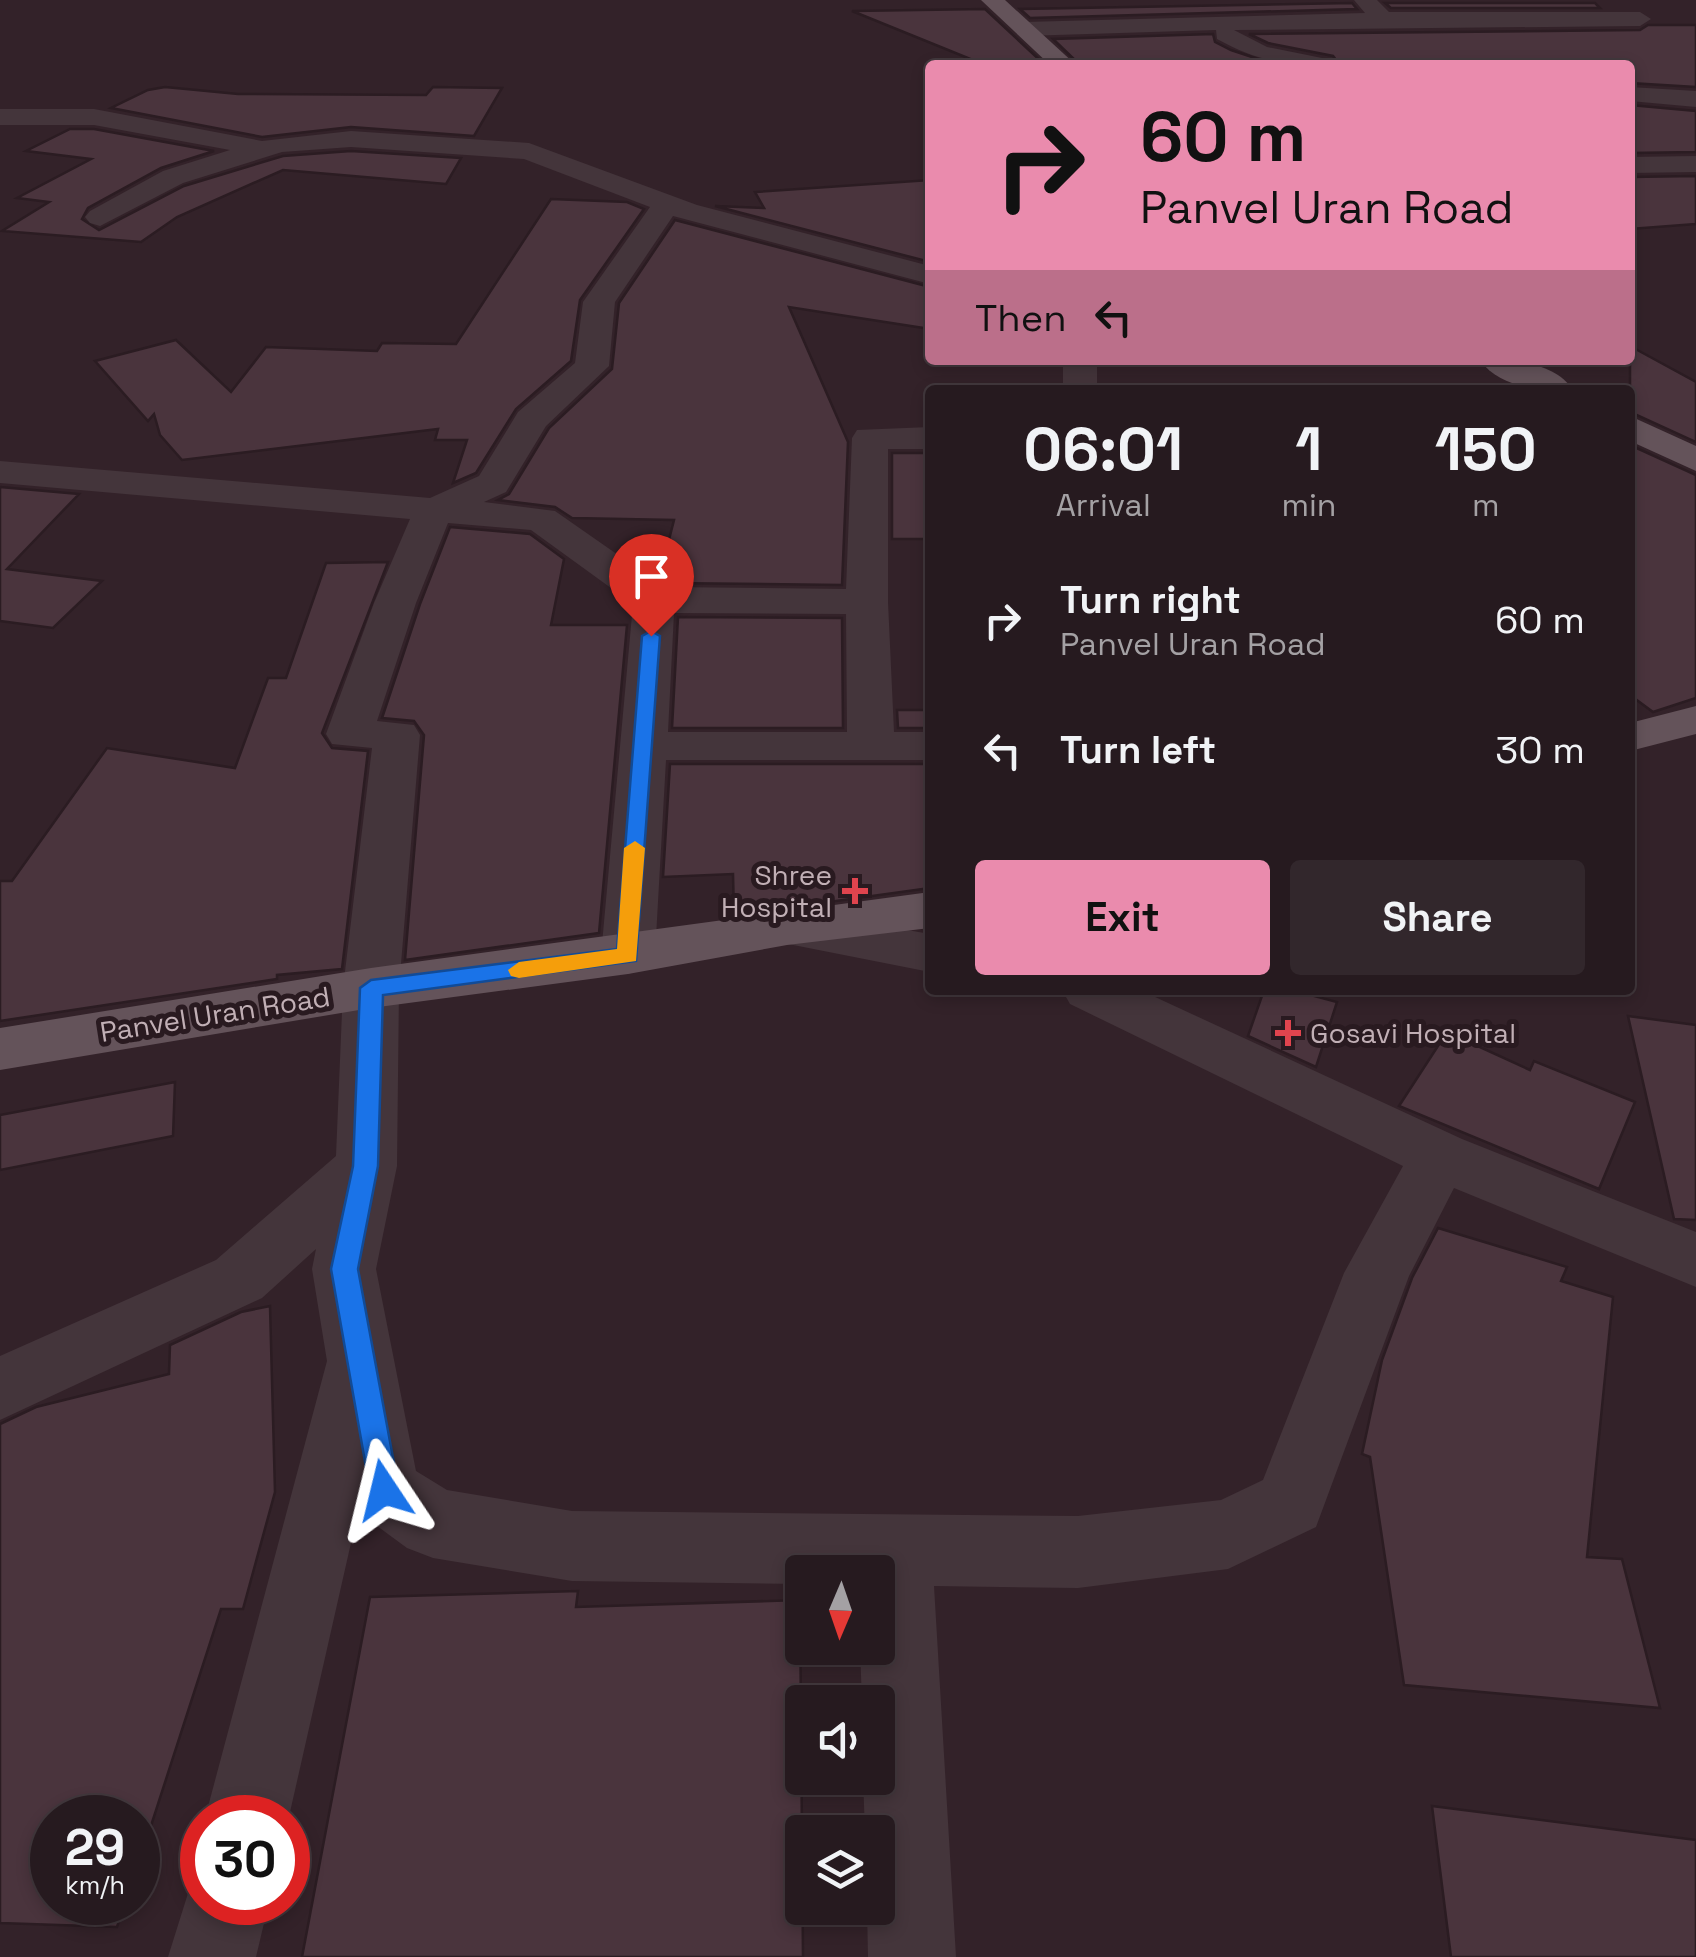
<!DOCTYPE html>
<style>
:root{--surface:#261a1f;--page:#32272c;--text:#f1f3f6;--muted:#a4a1a4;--line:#42383d;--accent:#ea8bad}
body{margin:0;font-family:"Space Grotesk",sans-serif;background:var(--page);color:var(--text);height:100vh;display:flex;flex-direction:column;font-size:38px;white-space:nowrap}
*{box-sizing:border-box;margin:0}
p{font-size:32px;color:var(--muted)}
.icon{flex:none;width:55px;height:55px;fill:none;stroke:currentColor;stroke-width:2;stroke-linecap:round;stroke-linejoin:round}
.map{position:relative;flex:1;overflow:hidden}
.side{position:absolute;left:925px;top:385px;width:710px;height:610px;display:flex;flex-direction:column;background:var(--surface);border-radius:10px;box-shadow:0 5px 15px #0003,0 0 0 2px var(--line)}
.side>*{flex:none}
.hud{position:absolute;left:925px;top:60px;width:710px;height:305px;border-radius:10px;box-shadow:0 5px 15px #0003,0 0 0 2px var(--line);background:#ea8bad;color:#111;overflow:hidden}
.needle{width:65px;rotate:182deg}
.tools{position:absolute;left:785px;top:1555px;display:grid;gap:20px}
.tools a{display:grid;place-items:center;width:110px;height:110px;border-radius:10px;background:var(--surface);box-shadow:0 5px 15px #0003,0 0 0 2px var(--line);font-size:50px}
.speed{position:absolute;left:30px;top:1795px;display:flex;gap:20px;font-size:50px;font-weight:700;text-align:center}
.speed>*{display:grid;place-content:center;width:130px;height:130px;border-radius:50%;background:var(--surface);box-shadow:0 5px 15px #0003,0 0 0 2px var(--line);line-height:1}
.speed small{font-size:25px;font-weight:400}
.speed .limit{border:15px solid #d22;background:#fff;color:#111}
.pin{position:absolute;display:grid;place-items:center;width:85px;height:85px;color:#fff;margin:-102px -42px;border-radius:50% 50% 50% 0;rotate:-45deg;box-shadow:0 0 10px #0007}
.pin .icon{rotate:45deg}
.me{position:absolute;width:110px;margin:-55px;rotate:350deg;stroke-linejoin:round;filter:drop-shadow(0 0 8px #0008)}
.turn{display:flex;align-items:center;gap:35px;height:210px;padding:0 50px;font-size:45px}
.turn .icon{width:130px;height:130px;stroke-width:2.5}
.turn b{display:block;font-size:70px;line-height:85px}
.then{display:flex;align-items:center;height:95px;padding:0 50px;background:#0003;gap:20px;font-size:38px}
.eta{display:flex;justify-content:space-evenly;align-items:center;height:170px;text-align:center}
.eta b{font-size:60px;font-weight:700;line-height:70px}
.action{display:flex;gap:20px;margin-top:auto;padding:20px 50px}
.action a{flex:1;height:115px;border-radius:10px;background:var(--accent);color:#111;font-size:40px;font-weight:700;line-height:115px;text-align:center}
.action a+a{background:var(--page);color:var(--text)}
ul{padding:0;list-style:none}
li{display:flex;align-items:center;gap:30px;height:130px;padding:0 50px}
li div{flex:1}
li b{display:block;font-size:38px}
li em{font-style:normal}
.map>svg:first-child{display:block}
.building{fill:#4a343d;stroke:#2b1c22;stroke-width:2.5}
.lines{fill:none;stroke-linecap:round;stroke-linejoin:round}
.minor{fill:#44353b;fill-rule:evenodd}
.major{fill:#64535a;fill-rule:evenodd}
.route{fill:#1a73e8;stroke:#114b97;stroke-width:2.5}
.slow{fill:#f59e0b}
.health-dot{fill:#e0444e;stroke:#291a20;stroke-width:4}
.labels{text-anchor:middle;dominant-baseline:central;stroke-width:10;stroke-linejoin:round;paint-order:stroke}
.poi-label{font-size:28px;fill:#c1afb5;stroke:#291a20;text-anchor:end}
.street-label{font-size:28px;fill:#c1afb5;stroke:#291a20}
</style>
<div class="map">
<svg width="1696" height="1957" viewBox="0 0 1696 1957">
<rect width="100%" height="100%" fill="#332229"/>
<g class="building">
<polygon points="1352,3 1357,9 1030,18 1020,9"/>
<polygon points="1385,3 1595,3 1600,8 1391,8"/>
<polygon points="985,9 1045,65 985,65 852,11"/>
<polygon points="1648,25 1696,25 1696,87 1630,83 1630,65 1340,65 1333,56 1268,43 1249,34 1640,30"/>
<polygon points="1213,34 1215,42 1231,50 1276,65 1080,65 1053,39"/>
<polygon points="165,87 238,94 426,95 433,87 502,88 474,136 351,127 262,137 111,108 148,90"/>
<polygon points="1630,105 1696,111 1696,152 1630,153"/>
<polygon points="70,129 94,129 214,151 161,168 88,208 82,219 99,230 184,186 283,156 351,151 461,158 446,184 283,170 177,217 141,242 2,231 49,202 17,198 91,159 26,151"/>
<polygon points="1696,176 1696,224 1630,229 1630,177"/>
<polygon points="930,180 930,262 715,206 764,208 755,192"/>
<polygon points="551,199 627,202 644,209 580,300 571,361 516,409 476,473 453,483 467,440 435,440 438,429 182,460 160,435 154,414 148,421 95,361 176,340 231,392 266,347 377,351 382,343 456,344"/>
<polygon points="675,220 930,287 930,329 789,307 848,442 842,585 665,583 659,579 674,520 572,518 555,507 498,500 509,494 549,428 612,369 619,303"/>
<polygon points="1630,346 1696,382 1696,442 1630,412"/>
<polygon points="1630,445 1696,475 1696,698 1653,712 1630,695"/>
<rect x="892" y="453" width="38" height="86"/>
<polygon points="0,487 79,494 7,569 102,581 53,628 0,621"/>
<polygon points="450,527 530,534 564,559 551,625 627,625 599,933 405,960 424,735 414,721 382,718 420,604"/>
<polygon points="388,562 322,733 332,748 368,751 342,969 277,975 277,979 0,1021 0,881 12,881 107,748 235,768 268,678 286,678 326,563"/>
<polygon points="678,617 842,618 843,728 672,728"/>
<polygon points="897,710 930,710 930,728 898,728"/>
<polygon points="670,764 930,764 930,888 734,915 733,874 663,877"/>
<polygon points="1264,990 1292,990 1337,1002 1316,1067 1248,1036"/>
<polygon points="1628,1016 1696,1025 1696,1220 1674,1219"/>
<polygon points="1447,1032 1530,1070 1534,1061 1635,1102 1599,1189 1399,1106"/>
<polygon points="175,1082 173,1136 0,1170 0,1115"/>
<polygon points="1438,1228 1567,1267 1561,1281 1613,1297 1587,1557 1622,1559 1660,1708 1404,1685 1370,1457 1362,1454 1382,1360 1412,1278"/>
<polygon points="270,1306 275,1492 243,1609 221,1609 138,1866 138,1818 52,1818 52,1902 125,1902 117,1927 0,1923 0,1424 36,1407 169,1374 170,1345 241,1312"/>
<polygon points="578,1591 576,1607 800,1600 803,1957 302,1957 370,1597"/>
<polygon points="1432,1806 1696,1840 1696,1957 1451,1957"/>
</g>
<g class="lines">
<g class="minor">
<path d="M1354,0H1377L1389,12H1640L1651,19L1640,26L1234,30L1267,47L1332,60L1336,65C1286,65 1261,63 1217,39L1216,30L1024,36L1013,29L1024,22L1365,13Z"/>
<polygon points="1630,87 1696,91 1696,107 1630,101"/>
<path d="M0,109H94L262,141L351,131L529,143L697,205L930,266V284L673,216L615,302L609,366L546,426L506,492L484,502L555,511L664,587L846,589L852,438L857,430L930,427V449H888V602L894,732H930V760H666L655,955L647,968L628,974L609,968L601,955L633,604L531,530L448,523L416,603L377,721L414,725L420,735L399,988L397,1166L376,1269L416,1471L447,1490L572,1511L1078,1516L1221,1500L1263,1480L1344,1273L1403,1166L1070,1004L1062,990H1140L1462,1139L1696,1232V1287L1454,1188L1409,1276L1316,1527L1228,1569L1078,1588L934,1586L956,1957H868L867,1908H878V1832H865L863,1778H878V1702H862L860,1648H878V1572H802V1584L572,1581L433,1558L407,1548L358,1512L288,1821V1818H205L327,1361L312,1269L316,1249L262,1298L0,1420V1356L216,1260L336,1156L343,988L372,748L332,744L326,734L374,603L410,519L0,483V461L430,498L479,476L518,412L575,363L583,302L650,207L524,159L351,147L282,152L183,183L100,226L90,223L85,217L90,211L163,171L230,150L94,125H0ZM674,613L846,614L847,732H668Z"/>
<polygon points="1696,156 1696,172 1630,173 1630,157"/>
<rect x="1063" y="360" width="34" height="30"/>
<polygon points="787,909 930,934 930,972 768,940 760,927 768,914"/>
<polygon points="202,1869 202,1902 269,1902 256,1957 168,1957 195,1871"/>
</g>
<g class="major">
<polygon points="981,0 1005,0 1076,65 1050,65"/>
<path d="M1480,360C1511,360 1554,361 1573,390C1542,390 1500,389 1480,360Z"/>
<polygon points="1630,416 1696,446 1696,471 1630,441"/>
<polygon points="1696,706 1696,734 1630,751 1630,723"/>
<polygon points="930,892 930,928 787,945 628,974 371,1008 0,1070 0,1028 371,968"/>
</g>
</g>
<polygon class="route" points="651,631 660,636 636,961 383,995 378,1166 358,1269 399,1490 395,1500 384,1504 374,1500 370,1490 331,1269 353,1166 360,988 371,980 617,949 642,636"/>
<polygon class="slow" points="635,841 645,848 636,961 519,978 511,976 508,970 519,962 617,949 624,848"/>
<g class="health-dot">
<path d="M850 876h10v10h10v10h-10v10h-10v-10h-10v-10h10z"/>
<path d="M1283 1018h10v10h10v10h-10v10h-10v-10h-10v-10h10z"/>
</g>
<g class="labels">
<g class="poi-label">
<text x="832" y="875">Shree<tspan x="832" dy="32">Hospital</tspan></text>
<text x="1310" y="1033" text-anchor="start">Gosavi Hospital</text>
</g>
<g class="street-label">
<text transform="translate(215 1014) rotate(-9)">Panvel Uran Road</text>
</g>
</g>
</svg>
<div class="tools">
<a><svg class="needle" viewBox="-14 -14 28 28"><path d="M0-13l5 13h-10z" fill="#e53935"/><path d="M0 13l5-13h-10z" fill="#a4a1a4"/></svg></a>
<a><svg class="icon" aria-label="sound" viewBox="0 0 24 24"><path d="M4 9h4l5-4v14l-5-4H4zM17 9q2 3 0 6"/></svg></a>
<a><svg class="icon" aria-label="layers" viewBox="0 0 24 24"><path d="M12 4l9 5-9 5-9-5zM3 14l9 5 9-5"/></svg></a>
</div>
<div class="speed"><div>29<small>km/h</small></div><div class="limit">30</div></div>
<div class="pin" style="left:651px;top:636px;background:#d93025"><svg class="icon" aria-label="arrive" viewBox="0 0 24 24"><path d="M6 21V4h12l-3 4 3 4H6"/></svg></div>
<svg class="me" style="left:384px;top:1490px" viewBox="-20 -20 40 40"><path d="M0-17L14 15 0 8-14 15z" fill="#1a73e8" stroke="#fff" stroke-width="4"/></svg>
<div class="hud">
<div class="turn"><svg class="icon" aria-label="right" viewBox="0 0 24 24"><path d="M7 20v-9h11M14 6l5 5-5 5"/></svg><div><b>60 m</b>Panvel Uran Road</div></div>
<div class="then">Then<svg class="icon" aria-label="left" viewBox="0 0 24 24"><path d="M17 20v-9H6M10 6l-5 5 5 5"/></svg></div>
</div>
<section class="side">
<div class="eta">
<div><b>06:01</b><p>Arrival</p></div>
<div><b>1</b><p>min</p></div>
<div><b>150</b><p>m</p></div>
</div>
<ul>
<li><svg class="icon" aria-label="right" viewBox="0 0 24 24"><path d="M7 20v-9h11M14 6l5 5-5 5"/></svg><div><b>Turn right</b><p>Panvel Uran Road</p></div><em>60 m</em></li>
<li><svg class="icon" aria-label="left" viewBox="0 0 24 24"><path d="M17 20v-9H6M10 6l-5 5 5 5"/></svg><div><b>Turn left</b></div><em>30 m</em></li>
</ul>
<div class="action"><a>Exit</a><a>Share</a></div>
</section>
</div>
